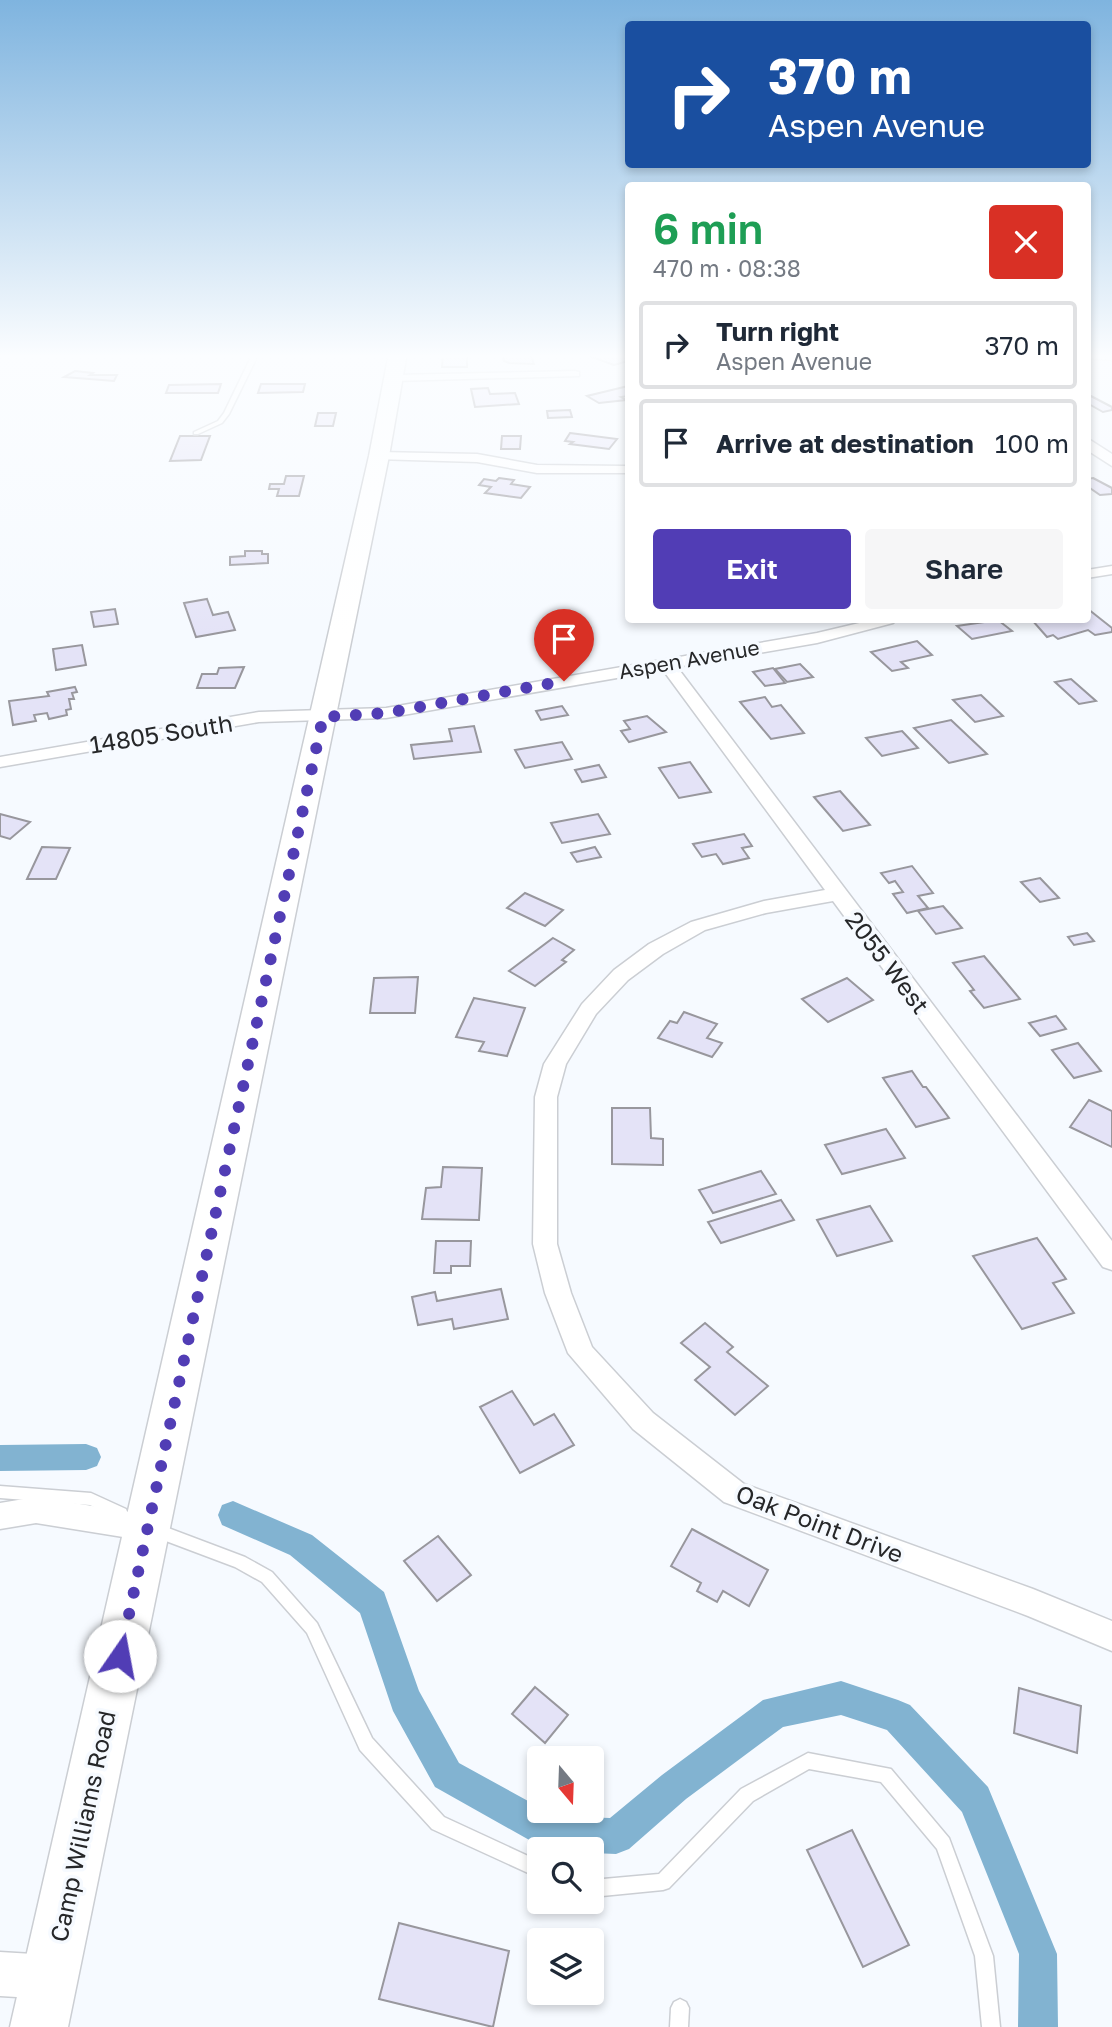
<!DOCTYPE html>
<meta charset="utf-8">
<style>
:root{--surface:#fff;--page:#f6f6f7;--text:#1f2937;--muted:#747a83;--line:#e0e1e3;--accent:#513db5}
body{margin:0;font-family:"Golos Text",sans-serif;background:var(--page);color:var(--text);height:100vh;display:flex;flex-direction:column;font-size:26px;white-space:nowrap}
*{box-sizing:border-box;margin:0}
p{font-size:23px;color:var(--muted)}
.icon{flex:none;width:38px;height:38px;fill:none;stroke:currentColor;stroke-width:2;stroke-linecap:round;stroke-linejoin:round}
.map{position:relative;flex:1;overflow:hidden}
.drawer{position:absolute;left:625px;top:182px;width:466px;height:441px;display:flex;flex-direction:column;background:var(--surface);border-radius:7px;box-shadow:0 4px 10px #0003}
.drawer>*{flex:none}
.top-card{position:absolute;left:625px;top:21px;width:466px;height:147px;border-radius:7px;box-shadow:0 4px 10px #0003;background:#1a4fa0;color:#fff;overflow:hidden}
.needle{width:46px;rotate:161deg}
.buttons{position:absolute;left:527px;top:1746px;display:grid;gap:14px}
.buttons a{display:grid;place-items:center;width:77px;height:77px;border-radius:7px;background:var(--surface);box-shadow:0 4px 10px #0003;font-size:35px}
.pin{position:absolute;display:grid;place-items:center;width:60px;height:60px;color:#fff;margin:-72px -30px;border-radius:50% 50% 50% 0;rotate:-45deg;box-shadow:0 0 7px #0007}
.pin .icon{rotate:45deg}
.me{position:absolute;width:77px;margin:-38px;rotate:12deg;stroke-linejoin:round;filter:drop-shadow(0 0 5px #0008)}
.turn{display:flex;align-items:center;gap:24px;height:147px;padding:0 28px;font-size:32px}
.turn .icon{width:91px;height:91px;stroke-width:2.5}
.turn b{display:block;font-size:49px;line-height:60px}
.round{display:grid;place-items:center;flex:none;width:74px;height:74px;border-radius:7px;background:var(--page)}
.summary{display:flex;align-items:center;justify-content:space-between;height:119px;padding:0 28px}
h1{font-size:42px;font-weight:600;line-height:52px;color:#1e9e55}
.primary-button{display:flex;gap:14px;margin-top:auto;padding:14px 28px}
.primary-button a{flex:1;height:80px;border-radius:7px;background:var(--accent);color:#fff;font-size:28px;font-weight:600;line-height:80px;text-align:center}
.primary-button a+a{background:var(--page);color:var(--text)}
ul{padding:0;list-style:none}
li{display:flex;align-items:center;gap:21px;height:88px;margin:0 14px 10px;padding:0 14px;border:4px solid var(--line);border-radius:7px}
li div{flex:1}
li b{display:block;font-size:26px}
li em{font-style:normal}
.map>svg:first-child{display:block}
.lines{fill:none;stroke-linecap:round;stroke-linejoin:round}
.canal{fill:#82b3d1;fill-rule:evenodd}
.building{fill:#e4e3f7;stroke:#98979d;stroke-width:2}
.service-casing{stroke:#cbced3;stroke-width:3}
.minor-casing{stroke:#cbced3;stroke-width:3}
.tertiary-casing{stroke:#cbced3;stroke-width:3}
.primary-casing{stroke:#cbced3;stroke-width:3}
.service{fill:#fff;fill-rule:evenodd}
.minor{fill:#fff;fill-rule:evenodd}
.tertiary{fill:#fff;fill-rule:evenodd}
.primary{fill:#fff;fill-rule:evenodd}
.route{stroke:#513db5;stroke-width:12;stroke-dasharray:0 21.6}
.labels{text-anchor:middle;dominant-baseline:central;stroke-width:7;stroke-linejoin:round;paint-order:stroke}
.far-street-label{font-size:21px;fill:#262729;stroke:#f6faff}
.street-label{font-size:24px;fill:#262729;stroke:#f6faff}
</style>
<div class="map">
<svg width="1112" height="2027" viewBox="0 0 1112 2027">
<rect width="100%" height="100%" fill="#f6faff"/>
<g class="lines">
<g class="canal">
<polygon points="1087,353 1112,353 1112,358 1087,357"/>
<polygon points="86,1444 97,1448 101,1457 97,1466 86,1470 0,1471 0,1445"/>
<polygon points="233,1501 312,1535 384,1592 419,1691 459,1763 539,1807 539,1811 555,1816 610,1818 662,1775 763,1700 841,1681 898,1700 910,1705 988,1787 1057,1954 1058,2027 1018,2027 1019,1954 962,1812 887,1730 841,1715 783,1727 686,1799 629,1849 616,1854 592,1853 592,1850 547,1850 435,1787 393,1711 360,1613 290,1555 222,1525 218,1515 222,1505"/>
</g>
</g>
<g class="building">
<polygon points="443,353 467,353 467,367 442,367"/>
<polygon points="502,353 530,353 534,364 509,363 504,361"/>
<polygon points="591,353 628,353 628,361 614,365 589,356 594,354"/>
<polygon points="75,371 93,373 90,375 117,375 114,381 64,377"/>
<polygon points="221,384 218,393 166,393 169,385"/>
<polygon points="261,384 305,384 303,392 258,393"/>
<polygon points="628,386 628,396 621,397 626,400 599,403 587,396"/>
<polygon points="488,388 490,394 515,393 519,404 475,407 471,389"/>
<polygon points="1087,394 1112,407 1112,410 1103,412 1087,403"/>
<polygon points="570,410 572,417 548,418 547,411"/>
<polygon points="318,413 336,413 333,426 315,426"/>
<polygon points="570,433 617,439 609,449 570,444 573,442 565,441"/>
<polygon points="180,436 210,436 201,460 170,461"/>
<polygon points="502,436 521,436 520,449 501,449"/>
<polygon points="286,476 304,476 299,496 277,496 279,489 269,489 270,484 284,484"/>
<polygon points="499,478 514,480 511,484 530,487 521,498 485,493 491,487 479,485 484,479 496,481"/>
<polygon points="1093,478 1112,488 1112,494 1100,495 1087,486 1087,479"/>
<polygon points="245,551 262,551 262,554 268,554 268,563 230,565 230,557 245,556"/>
<polygon points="207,599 213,615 228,612 235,630 196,637 184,603"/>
<polygon points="115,609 118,624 94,627 91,612"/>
<polygon points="1088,609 1112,628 1112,632 1095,635 1088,630 1058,639 1053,635 1047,637 1032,620 1087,620"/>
<polygon points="998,620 1012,631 972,639 957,626"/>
<polygon points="917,641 932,655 901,662 908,668 892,671 871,652"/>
<polygon points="82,645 86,665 56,670 53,649"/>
<polygon points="800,664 813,677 787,682 775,669"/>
<polygon points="244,667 235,688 197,688 202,674 217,674 219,668"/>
<polygon points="773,668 785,683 765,686 753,672"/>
<polygon points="1071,679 1096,701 1079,704 1055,682"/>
<polygon points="75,687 77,692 72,693 74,699 69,699 71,709 66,710 67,715 49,719 47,713 34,715 36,721 13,725 9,701 49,696 47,692"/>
<polygon points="981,695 1003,716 975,722 953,700"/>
<polygon points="765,697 772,707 781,705 804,733 771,739 740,702"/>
<polygon points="562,706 568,715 541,720 536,711"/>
<polygon points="647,716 666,732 629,742 621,731 630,729 624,721"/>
<polygon points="951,720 987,754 949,763 914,728"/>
<polygon points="474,726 481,752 414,759 411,745 452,741 449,729"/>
<polygon points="902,731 918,748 882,756 866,738"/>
<polygon points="562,742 572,759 525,768 515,750"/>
<polygon points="690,762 711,792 679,798 659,768"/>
<polygon points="599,765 606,777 582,782 575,770"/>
<polygon points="840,791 870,825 843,831 814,797"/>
<polygon points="0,814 30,822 10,839 0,836"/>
<polygon points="598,814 610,834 562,843 551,823"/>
<polygon points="744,834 752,846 742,848 749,858 723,864 716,854 702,857 693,844"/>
<polygon points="42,847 70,848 56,879 27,879"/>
<polygon points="595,847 601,857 577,862 571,853"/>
<polygon points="912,866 933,893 918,896 928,908 907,913 893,894 903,892 895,881 889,883 881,873"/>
<polygon points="1040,878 1059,898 1040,902 1021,882"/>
<polygon points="525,893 563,910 545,926 507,908"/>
<polygon points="943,906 962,928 936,934 918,911"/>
<polygon points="1087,933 1094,941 1074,945 1068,937"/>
<polygon points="553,938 574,950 562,960 566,962 535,986 509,971"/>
<polygon points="984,956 1020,999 984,1008 970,991 974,990 953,963"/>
<polygon points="418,977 415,1013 370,1013 374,978"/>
<polygon points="847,978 873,1000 828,1022 802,999"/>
<polygon points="474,998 525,1008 507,1056 479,1051 484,1042 456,1037"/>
<polygon points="684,1012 717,1024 707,1038 722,1043 712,1057 658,1038 670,1021 677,1023"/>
<polygon points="1056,1016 1066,1029 1040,1036 1029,1023"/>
<polygon points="1078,1043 1101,1071 1074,1078 1052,1050"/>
<polygon points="912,1071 923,1087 926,1087 949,1118 916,1127 883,1078"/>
<polygon points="1089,1100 1112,1111 1112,1147 1070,1127"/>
<polygon points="612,1108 650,1108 651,1138 663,1139 663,1165 612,1164"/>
<polygon points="886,1129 905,1158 842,1174 825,1145"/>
<polygon points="443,1167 482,1168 479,1220 422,1219 426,1188 441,1187"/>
<polygon points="761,1171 776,1194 713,1213 699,1190"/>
<polygon points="781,1200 794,1220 721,1243 708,1222"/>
<polygon points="870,1206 892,1241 837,1256 817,1220"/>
<polygon points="1037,1238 1066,1279 1053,1283 1074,1313 1022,1329 973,1256"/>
<polygon points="436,1241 471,1241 470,1266 451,1266 451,1273 434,1273"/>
<polygon points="501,1289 508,1319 454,1329 452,1319 418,1325 412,1297 435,1292 437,1301"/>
<polygon points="705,1323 733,1347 727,1352 768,1386 735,1415 695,1380 710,1367 681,1343"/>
<polygon points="512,1391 534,1425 554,1414 574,1445 520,1473 480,1407"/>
<polygon points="692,1529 768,1570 749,1606 723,1591 717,1602 697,1591 701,1583 671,1566"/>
<polygon points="438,1536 471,1575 437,1601 404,1561"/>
<polygon points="535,1687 568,1715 545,1743 512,1714"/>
<polygon points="1019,1688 1081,1706 1077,1753 1014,1733"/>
<polygon points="852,1830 909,1945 863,1967 807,1850"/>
<polygon points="399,1923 509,1951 493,2027 379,1999"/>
</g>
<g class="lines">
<g class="service-casing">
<g id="service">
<polygon points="253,353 259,353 229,414 222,423 198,434 194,434 194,432 218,421 224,413"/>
<polygon points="1087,354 1112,356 1112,360 1087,358"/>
<polygon points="0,1486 91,1493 126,1509 128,1514 126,1519 121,1521 90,1505 0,1498"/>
<polygon points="155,1523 245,1557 272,1572 317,1623 372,1738 444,1817 539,1861 539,1878 432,1829 360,1750 307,1633 262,1582 235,1567 150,1535 148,1530 150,1525"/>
<polygon points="808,1753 891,1769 949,1838 993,1956 1000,2027 982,2027 975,1956 937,1849 881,1782 809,1769 753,1801 669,1888 663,1890 592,1897 592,1880 659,1874 741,1789"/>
<polygon points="680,1999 686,2002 689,2008 688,2027 670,2027 671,2008 674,2002"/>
</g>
</g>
<g class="minor-casing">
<g id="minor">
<polygon points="575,371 579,372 579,376 394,381 388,378 394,375"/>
<polygon points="379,452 477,454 537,465 625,466 628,467 628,473 537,473 477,462 375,459 373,456"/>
<polygon points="1112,566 1112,574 1087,578 1087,570"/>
<polygon points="872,620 896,620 893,623 817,643 677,667 1112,1241 1112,1270 1103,1267 833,901 766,913 705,930 663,954 628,980 596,1014 566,1064 557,1097 557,1244 571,1293 592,1347 653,1413 744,1484 1033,1589 1112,1621 1112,1651 1028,1616 724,1502 633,1429 568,1353 545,1293 533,1244 535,1097 544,1064 582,1004 614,970 649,944 691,922 764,901 825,890 663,670 386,718 259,722 0,767 0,757 259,712 386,708 817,633"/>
<polygon points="36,1497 148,1515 158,1519 162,1528 158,1537 148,1541 36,1523 0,1529 0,1503"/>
</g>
</g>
<g class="tertiary-casing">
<g id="tertiary">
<polygon points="1087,438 1112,454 1112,466 1087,450"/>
<polygon points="0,1952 50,1955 66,1961 72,1977 66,1993 50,1999 0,1996"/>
</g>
</g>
<g class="primary-casing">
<polygon id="primary" points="389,353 407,353 389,456 68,2027 10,2027 369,456"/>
</g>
<use href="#service" class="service"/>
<use href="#minor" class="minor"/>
<use href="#tertiary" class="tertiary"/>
<use href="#primary" class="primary"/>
</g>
<linearGradient id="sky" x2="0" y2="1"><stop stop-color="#7fb4df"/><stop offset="0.56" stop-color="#fbfdff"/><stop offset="1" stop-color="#fbfdff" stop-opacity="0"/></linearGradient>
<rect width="1112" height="636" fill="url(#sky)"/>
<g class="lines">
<polyline class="route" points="120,1656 323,717 386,713 564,681"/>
</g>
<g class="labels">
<g class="far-street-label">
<text transform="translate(689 659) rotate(-10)">Aspen Avenue</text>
</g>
<g class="street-label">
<text transform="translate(161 733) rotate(-9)">14805 South</text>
<text transform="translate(888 962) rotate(53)">2055 West</text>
<text transform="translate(820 1523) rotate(21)">Oak Point Drive</text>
<text transform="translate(82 1826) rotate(-78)">Camp Williams Road</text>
</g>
</g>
</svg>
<div class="buttons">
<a><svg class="needle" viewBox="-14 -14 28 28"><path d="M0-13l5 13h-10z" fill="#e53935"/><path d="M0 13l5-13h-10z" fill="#747a83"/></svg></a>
<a><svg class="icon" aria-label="search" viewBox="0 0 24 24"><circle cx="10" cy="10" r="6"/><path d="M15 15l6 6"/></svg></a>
<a><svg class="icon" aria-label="layers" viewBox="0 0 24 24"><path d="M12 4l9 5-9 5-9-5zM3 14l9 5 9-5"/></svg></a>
</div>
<div class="pin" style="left:564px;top:681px;background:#d93025"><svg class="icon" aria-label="arrive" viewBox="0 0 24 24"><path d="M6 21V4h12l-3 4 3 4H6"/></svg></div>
<svg class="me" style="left:120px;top:1656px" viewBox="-20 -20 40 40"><circle r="19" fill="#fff"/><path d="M0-13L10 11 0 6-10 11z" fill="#513db5"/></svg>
<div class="top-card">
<div class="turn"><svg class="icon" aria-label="right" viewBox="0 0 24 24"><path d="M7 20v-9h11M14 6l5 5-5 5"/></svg><div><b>370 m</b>Aspen Avenue</div></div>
</div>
<section class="drawer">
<div class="summary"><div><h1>6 min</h1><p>470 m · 08:38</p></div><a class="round" style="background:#d93025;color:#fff"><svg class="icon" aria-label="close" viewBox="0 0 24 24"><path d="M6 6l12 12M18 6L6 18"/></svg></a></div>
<ul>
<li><svg class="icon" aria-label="right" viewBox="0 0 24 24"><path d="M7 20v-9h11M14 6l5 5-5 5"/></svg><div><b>Turn right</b><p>Aspen Avenue</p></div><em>370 m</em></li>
<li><svg class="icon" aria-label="arrive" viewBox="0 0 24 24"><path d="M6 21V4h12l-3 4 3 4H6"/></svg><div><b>Arrive at destination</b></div><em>100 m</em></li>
</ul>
<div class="primary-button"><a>Exit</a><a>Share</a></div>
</section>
</div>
